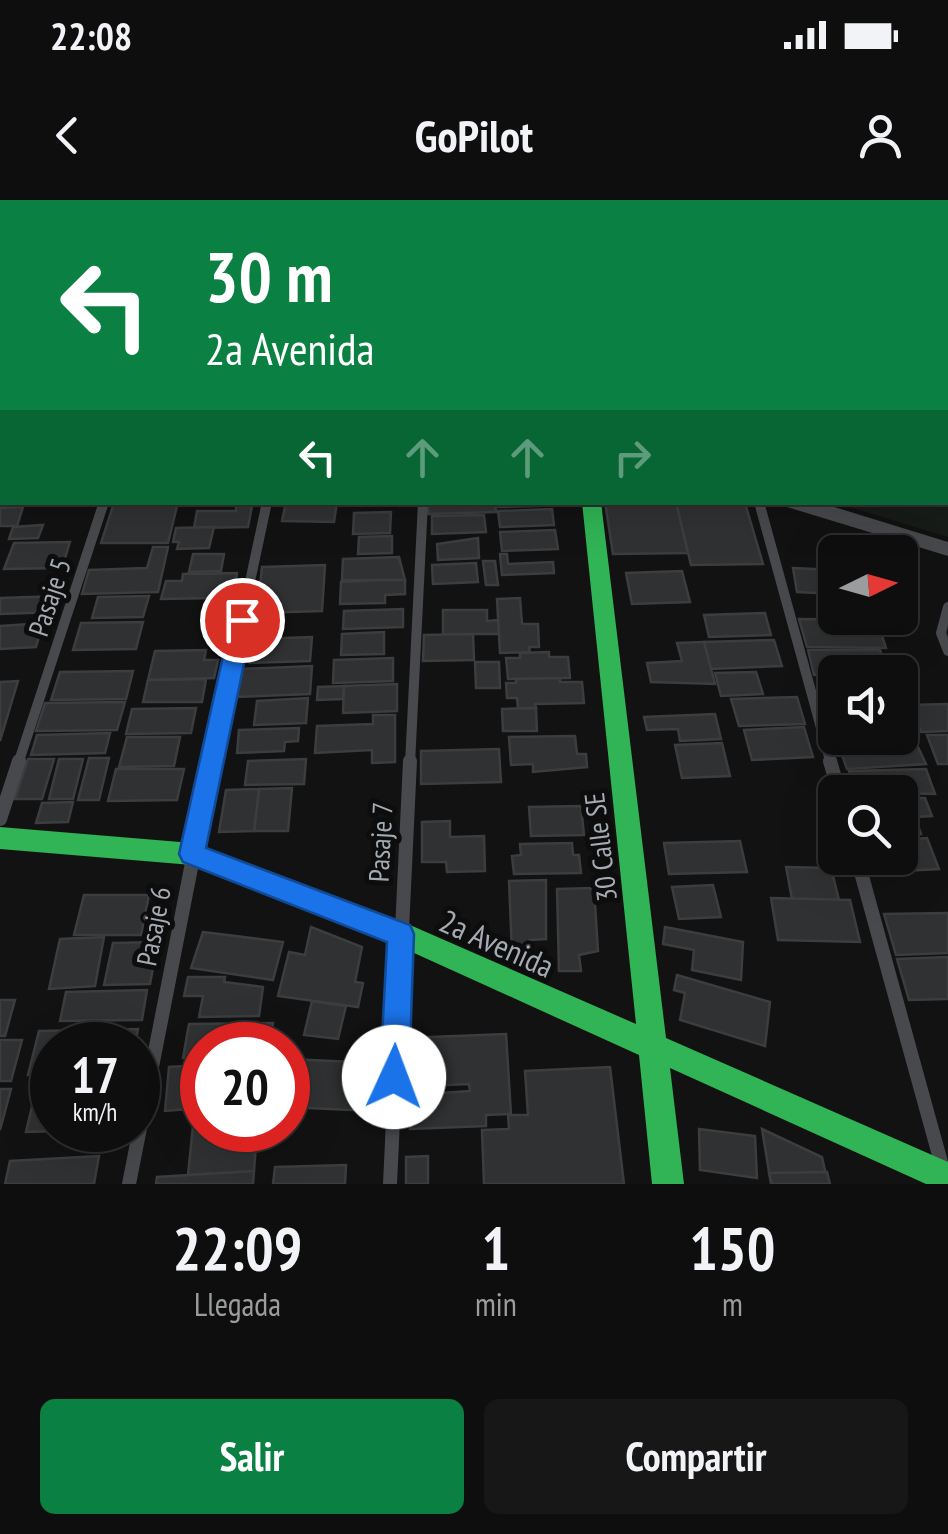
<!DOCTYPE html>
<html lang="es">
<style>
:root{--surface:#0e0e0e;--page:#171717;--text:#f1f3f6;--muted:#9b9c9e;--line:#2e2e2e;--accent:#0b8043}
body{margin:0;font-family:"PT Sans Narrow",sans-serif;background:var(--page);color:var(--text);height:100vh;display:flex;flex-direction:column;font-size:38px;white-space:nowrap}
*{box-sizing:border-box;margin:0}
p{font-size:32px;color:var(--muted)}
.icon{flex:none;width:55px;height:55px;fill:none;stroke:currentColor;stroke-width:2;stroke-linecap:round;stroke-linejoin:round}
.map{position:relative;height:984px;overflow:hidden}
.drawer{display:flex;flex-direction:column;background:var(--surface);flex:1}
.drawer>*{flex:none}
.banner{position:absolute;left:0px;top:0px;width:950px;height:305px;box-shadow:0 10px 40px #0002,0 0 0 2px var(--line);background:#0b8043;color:#fff;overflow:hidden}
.needle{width:65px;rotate:85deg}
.controls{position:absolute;left:818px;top:335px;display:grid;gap:20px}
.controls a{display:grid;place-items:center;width:100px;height:100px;border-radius:15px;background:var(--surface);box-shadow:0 10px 40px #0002,0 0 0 2px var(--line);font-size:50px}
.speed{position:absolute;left:30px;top:822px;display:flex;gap:20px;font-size:50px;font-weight:700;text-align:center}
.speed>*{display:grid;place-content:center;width:130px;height:130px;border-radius:50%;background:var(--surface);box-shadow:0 10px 40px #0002,0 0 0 2px var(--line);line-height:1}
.speed small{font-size:25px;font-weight:400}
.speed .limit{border:15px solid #d22;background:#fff;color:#111}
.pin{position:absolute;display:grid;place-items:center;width:85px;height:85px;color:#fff;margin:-42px;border:5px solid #fff;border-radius:50%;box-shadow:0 2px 10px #0007}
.me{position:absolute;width:110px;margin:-55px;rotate:2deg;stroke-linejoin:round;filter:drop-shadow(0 0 8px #0008)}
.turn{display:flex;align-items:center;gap:35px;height:210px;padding:0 40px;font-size:45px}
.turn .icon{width:130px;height:130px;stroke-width:2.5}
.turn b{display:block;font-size:70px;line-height:85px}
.lanes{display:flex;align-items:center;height:95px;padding:0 40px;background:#0003;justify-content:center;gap:50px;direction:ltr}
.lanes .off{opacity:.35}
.eta{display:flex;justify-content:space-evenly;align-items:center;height:170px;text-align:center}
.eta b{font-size:60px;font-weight:800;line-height:70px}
.cta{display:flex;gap:20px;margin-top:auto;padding:20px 40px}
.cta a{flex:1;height:115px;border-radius:15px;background:var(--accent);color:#fff;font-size:40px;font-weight:800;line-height:115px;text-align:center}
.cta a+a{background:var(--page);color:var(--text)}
.status{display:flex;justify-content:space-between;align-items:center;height:70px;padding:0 50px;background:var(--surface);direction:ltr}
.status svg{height:28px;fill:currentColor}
header{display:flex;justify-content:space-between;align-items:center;height:130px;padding:0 40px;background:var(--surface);font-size:45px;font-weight:800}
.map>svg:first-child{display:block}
.green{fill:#181c18}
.building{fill:#303132;stroke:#3b3d3f;stroke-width:2.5}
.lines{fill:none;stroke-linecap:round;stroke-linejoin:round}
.lane-far1{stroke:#47494c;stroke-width:10}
.lane{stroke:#47494c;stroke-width:14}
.street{fill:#47494c;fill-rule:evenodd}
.fast{fill:#30b455;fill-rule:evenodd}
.route{fill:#1a73e8;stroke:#114b97;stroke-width:2.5}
.labels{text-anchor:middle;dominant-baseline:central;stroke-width:10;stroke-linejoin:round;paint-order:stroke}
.street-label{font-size:28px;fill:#a5abb2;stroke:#0d0d0e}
.near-street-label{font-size:32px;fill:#a5abb2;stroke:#0d0d0e}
</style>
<div class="status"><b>22:08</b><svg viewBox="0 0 49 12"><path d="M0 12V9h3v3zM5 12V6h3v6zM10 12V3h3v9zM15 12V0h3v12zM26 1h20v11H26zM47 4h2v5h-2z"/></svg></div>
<header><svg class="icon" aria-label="back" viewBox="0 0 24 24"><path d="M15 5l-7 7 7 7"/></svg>GoPilot<svg class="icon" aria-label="person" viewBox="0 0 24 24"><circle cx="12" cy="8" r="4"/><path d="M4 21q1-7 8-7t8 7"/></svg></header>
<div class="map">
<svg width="948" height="984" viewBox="0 0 948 984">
<rect width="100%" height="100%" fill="#121213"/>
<polygon class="green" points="422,0 948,0 948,337 836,303 948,302 948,2"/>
<g class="building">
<polygon points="178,302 168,343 101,343 114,303"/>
<polygon points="286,302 337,302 334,322 282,321"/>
<polygon points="457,302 495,302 496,312 428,314 428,303"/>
<polygon points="498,302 568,302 568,305 498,307"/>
<polygon points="605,302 676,302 688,353 613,354"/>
<polygon points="676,302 745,303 763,364 691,365"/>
<polygon points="236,306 252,306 248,327 194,328 197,311 236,311"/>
<polygon points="23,307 17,326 0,326 0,308"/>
<polygon points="552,309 554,325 500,327 498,311"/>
<polygon points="391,312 390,333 353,334 354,313"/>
<polygon points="484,315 486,332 432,334 432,316"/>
<polygon points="43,325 38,338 9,339 13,327"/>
<polygon points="214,327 209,348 177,349 179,342 173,342 176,328"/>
<polygon points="555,330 558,349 502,351 500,332"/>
<polygon points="392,336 392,353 358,354 359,337"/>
<polygon points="478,338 479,358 438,360 437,344"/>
<polygon points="70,342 62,368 4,369 14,343"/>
<polygon points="153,347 168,347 158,392 82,394 89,370 147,368"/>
<polygon points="193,354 224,354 221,371 189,372"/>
<polygon points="500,354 507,354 508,364 553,362 554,373 502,375"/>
<polygon points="399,357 405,380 342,380 343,359"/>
<polygon points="483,361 495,361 498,385 486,385"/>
<polygon points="476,363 478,382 433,384 432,365"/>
<polygon points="325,365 322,411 257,413 262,367"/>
<polygon points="793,368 835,370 835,394 797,392"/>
<polygon points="682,371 690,402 632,404 626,373"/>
<polygon points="237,373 235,388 218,388 216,398 161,399 166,381 182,381 183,374"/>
<polygon points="380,380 405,380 405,394 385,395 385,403 340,404 341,382"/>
<polygon points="61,396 56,412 0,414 0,398"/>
<polygon points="149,396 143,417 92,418 98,397"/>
<polygon points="520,398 522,424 538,424 539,447 529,447 530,452 500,453 497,399"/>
<polygon points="403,409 403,427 343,429 344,411"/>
<polygon points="443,410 487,410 487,421 498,420 499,434 443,434"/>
<polygon points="765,413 771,435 709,437 704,415"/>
<polygon points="799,419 877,420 886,448 807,447"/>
<polygon points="143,422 136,449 73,450 81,423"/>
<polygon points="43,423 36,447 0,449 0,426"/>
<polygon points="384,432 384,454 341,455 342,434"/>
<polygon points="473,434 474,460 423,461 424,435"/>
<polygon points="312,437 310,461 250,463 253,439"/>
<polygon points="774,440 782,466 710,469 704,442"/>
<polygon points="704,442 715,484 651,482 647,463 682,461 677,443"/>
<polygon points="206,450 204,460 218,460 214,478 148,480 155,451"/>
<polygon points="808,450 880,450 887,472 814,475"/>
<polygon points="549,452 549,457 568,457 570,478 508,479 506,458 520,458 520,453"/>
<polygon points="393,458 393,481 333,483 334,460"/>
<polygon points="475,462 499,462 500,488 476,488"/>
<polygon points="312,466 310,494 235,497 239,469"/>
<polygon points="133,471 126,499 51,500 60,472"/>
<polygon points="756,472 763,494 721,496 715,473"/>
<polygon points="560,478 560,482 582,482 584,503 535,504 536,508 518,509 517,498 507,498 506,483 516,483 516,479"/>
<polygon points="206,479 202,502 143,502 148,480"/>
<polygon points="18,481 0,541 0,482"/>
<polygon points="397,484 397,511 343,513 344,486"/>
<polygon points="344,486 343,499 317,500 318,487"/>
<polygon points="797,497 805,524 739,526 731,499"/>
<polygon points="308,498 306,523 254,525 257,501"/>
<polygon points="125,502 117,530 36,531 45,503"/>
<polygon points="948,504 948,531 921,532 911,505"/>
<polygon points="196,508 191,533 126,534 132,509"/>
<polygon points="536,508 537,531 503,531 502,509"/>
<polygon points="715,514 721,539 680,541 678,529 647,530 644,517"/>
<polygon points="373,515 395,515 395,562 372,563 372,550 315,553 317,526 373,524"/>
<polygon points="804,527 813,557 752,560 744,530"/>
<polygon points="299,528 298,541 285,542 284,551 237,553 239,530"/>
<polygon points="110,533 105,553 31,555 37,535"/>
<polygon points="901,534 905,545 917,545 926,564 847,569 836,538 900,538"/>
<polygon points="927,535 948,535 948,564 938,564"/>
<polygon points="575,536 577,554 586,554 587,567 533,572 533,564 511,565 509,537"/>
<polygon points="127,537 180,537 174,566 119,567"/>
<polygon points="722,543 730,576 682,578 675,545"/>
<polygon points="499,549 501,582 421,584 421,551"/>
<polygon points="89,558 109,558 99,600 78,600"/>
<polygon points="28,559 54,559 42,599 15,599"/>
<polygon points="59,559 83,559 73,599 49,599"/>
<polygon points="306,559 304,584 245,585 248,561"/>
<polygon points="116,569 184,569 177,600 108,601"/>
<polygon points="926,569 935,594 856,592 849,571"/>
<polygon points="292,588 288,631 254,631 259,589"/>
<polygon points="259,589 254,631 219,632 226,590"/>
<polygon points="900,598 925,598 932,616 915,617 921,634 900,635"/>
<polygon points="73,602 68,622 36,623 42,603"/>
<polygon points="581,606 584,635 531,636 529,607"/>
<polygon points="450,621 450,637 484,636 485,671 447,672 446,662 422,662 422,622"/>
<polygon points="927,638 939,669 883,672 878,658 900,658 900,640"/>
<polygon points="740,641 747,672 669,674 664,643"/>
<polygon points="572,643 573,655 579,655 581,673 514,674 512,656 521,655 520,644"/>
<polygon points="786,667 831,668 839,700 792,699"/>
<polygon points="546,680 546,739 529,740 530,753 512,753 509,681"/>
<polygon points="713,685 721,717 679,719 672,687"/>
<polygon points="594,688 598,751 579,755 581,771 559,771 557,689"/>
<polygon points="84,695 149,695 141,735 74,735"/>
<polygon points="771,698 850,700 860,742 778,740"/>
<polygon points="948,713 948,753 896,755 884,714"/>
<polygon points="311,727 362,747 355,782 363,783 358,807 278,796 289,752 305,755"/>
<polygon points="665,727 743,742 741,780 692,770 694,750 663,744"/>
<polygon points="203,732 283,742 273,780 191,768"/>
<polygon points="104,737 95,786 49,789 60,739"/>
<polygon points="158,742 150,784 104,785 113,743"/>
<polygon points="948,757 948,799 909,800 897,759"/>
<polygon points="677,775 770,802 765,846 680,820 685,793 674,790"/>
<polygon points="188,777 225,777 224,782 263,787 259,816 199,817 203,796 184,796"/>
<polygon points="147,790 142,820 60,821 66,792"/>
<polygon points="0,800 15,800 5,836 0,836"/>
<polygon points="312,801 346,806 338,839 304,835"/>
<polygon points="273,823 270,845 202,845 202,857 183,858 189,824"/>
<polygon points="138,829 135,845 52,845 52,874 28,875 39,831"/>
<polygon points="506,834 511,914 486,915 486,926 410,929 410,904 426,904 426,894 470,891 469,884 404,887 405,838"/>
<polygon points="0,840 22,840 11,881 0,881"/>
<polygon points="288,859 376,863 371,911 288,907"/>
<polygon points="202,865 202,908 165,911 169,867"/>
<polygon points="610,867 624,984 484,984 482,930 509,929 508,915 528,915 525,871"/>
<polygon points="38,881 52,881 52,930 96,930 26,932"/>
<polygon points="0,889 11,889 0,930"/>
<polygon points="193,926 202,926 202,930 257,930 254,971 188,975"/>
<polygon points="699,929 755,936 757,978 700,970"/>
<polygon points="762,929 822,957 828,984 771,984"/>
<polygon points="99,956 94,984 5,984 10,961"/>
<polygon points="428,956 428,984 406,984 406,957"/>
<polygon points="346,965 345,984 273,984 275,967"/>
<polygon points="254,971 253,984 156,984 157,977"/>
<polygon points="827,972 830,984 772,984 769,973"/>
</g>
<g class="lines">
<g class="lane-far1">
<polyline points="759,302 831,564"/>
<polyline points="948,407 941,433 948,451"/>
<polyline points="18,564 104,302"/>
<polyline points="211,564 267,302"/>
<polyline points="410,564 423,302"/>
</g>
<g class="lane">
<polyline points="830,561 839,592"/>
<polyline points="0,619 19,561"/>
<polyline points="857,658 947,984"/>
<polyline points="129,984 212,561"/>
<polyline points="390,984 410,561"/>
</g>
<g class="street">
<polygon points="2,155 2,169 0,170 0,156"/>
<polygon points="785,302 818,302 948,342 948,356 787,307"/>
</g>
<polygon class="fast" points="582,302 601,302 666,838 948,962 948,984 926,984 670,868 684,984 652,984 639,855 392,743 192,665 0,649 0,627 192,643 410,725 636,824"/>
</g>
<polygon class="route" points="242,412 253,420 206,648 410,725 414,734 409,877 405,888 394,892 384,888 380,877 387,742 183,662 179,654 231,420"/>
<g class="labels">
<g class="street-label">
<text transform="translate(49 397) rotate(-72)">Pasaje 5</text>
<text transform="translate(380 642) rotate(-87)">Pasaje 7</text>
<text transform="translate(600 647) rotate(-97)">30 Calle SE</text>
<text transform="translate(153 726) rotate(-79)">Pasaje 6</text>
</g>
<g class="near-street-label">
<text transform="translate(497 743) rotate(24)">2a Avenida</text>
</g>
</g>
</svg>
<div class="controls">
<a><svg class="needle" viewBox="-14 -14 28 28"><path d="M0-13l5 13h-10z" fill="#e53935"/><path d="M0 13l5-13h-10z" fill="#9b9c9e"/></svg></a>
<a><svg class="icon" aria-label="sound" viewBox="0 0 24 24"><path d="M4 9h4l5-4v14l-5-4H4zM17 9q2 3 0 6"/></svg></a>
<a><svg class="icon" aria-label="search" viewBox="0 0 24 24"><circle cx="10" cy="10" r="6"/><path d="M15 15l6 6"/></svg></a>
</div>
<div class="speed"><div>17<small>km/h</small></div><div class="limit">20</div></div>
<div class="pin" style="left:242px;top:420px;background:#d93025"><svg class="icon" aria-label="arrive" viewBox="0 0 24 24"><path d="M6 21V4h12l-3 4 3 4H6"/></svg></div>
<svg class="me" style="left:394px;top:877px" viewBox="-20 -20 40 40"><circle r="19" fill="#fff"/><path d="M0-13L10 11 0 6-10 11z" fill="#1a73e8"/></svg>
<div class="banner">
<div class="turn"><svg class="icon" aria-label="left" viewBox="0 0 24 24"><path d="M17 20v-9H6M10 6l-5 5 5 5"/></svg><div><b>30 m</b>2a Avenida</div></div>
<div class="lanes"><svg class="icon" aria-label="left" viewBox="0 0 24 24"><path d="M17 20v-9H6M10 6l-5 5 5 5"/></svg><svg class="icon off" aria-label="ahead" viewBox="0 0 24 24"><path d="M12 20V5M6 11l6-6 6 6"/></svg><svg class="icon off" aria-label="ahead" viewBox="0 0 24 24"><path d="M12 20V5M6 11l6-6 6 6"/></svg><svg class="icon off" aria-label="right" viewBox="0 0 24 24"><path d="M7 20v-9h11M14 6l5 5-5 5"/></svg></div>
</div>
</div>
<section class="drawer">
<div class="eta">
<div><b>22:09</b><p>Llegada</p></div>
<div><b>1</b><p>min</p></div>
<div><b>150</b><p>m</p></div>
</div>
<div class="cta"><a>Salir</a><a>Compartir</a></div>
</section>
